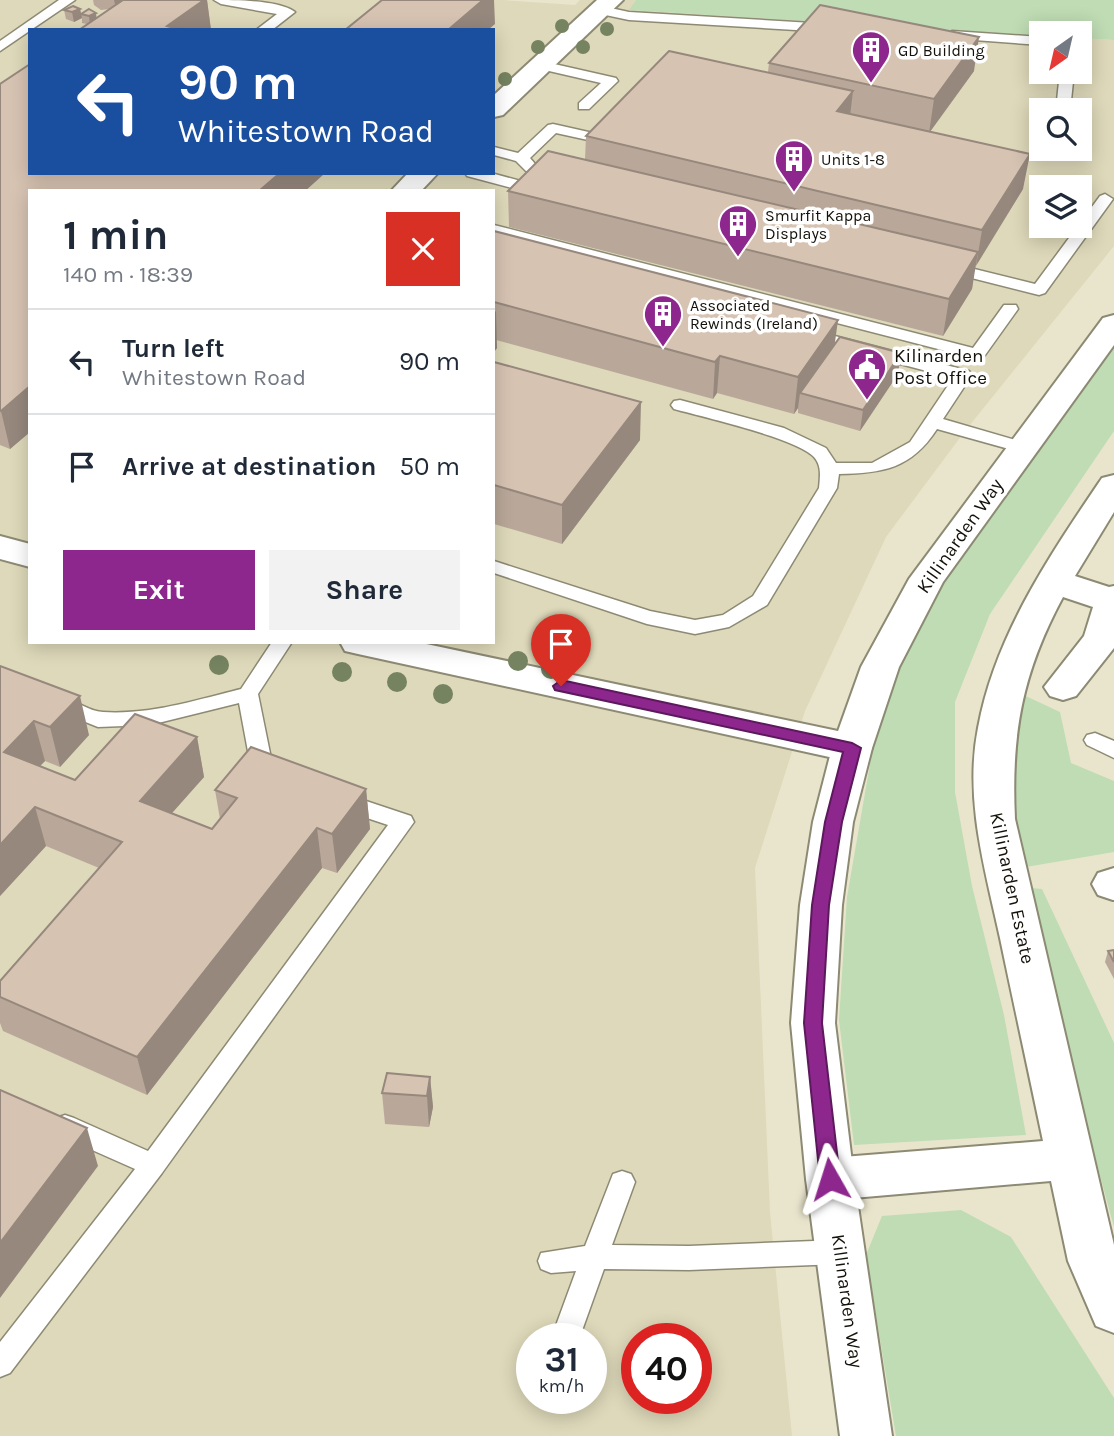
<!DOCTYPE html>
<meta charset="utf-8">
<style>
:root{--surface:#fff;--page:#f2f2f3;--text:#1f2937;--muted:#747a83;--line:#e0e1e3;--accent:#8d278d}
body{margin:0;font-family:Karla,sans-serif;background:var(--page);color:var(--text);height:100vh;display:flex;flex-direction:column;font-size:26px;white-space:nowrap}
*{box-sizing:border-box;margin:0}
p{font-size:23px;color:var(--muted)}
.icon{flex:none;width:38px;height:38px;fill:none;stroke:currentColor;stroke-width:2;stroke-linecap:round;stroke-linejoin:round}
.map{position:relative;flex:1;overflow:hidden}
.sheet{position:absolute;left:28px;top:189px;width:467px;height:455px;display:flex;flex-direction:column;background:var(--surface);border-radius:0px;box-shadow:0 4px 18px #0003}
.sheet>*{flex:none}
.guide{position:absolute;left:28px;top:28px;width:467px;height:147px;border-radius:0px;box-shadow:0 4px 18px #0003;background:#1a4fa0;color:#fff;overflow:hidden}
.needle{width:46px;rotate:214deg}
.controls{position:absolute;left:1029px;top:21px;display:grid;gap:14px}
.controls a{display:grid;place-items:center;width:63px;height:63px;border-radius:0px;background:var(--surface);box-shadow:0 4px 18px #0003;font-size:35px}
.speed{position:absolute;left:516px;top:1323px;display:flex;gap:14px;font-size:35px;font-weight:700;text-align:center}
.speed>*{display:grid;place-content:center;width:91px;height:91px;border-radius:50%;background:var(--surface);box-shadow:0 4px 18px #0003;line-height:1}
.speed small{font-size:18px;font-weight:400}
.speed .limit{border:10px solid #d22;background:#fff;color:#111}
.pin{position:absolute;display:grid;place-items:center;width:60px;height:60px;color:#fff;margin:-72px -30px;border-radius:50% 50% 50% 0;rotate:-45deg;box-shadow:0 0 7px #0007}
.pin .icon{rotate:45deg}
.me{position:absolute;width:77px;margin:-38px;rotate:354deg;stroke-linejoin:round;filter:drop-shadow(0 0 5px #0008)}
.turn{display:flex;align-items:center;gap:24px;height:147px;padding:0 35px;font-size:32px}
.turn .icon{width:91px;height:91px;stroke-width:2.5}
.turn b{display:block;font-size:49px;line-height:60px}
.round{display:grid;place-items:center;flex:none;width:74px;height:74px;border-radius:0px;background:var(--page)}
.headline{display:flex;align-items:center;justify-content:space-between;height:119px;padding:0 35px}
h1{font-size:42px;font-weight:700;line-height:52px}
.primary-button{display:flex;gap:14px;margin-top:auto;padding:14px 35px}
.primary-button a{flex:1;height:80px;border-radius:0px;background:var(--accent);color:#fff;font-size:28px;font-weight:700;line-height:80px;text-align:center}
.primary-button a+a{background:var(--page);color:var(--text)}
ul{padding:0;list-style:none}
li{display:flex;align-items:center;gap:21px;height:105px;padding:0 35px;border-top:2px solid var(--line)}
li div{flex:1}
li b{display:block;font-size:26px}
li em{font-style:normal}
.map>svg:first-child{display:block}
.built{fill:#ded9ba;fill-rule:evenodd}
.green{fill:#bfdcb4}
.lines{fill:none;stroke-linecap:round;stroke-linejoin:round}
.lane-casing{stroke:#8d8a74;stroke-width:3}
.street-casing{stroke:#8d8a74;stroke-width:4}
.secondary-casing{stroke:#8d8a74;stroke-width:4}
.lane{fill:#fff;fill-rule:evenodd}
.street{fill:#fff;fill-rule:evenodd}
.secondary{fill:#fff;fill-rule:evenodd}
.tree{fill:#758361}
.wall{fill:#b9a899}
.shaded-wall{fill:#96887d}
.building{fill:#d7c3b2;stroke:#96887d;stroke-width:2}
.route{fill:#8d278d;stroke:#5c195c;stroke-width:2}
.labels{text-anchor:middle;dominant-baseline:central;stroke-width:7;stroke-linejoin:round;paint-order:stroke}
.far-poi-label{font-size:16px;fill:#131109;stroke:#fff;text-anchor:start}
.poi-label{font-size:19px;fill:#131109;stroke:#fff;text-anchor:start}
.street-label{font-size:19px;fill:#131109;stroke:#fff}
</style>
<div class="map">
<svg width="1114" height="1436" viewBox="0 0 1114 1436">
<rect width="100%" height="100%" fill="#e9e5cd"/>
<path class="built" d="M0,0H502L575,5L580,0H636L630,10L1041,36V72H1080V38L1114,40V246L965,431L886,537L805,711L755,868L770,1212L792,1436H0ZM30,30H494V173H30ZM1041,110H1080V149H1041ZM1041,187H1080V226H1041ZM30,191H494V642H30ZM532,1339H592V1398H532ZM637,1339H696V1398H637Z"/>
<g class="green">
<polygon points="636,0 1114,0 1114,40 1080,38 1080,33 1041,33 1041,36 629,10"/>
<polygon points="1114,348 1114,431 990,614 955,702 955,792 972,886 1004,1015 1026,1135 854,1145 839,1020 847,897 874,741 916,614"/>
<polygon points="1015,691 1060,712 1071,763 1114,781 1114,852 1020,868 1011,804"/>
<polygon points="1021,887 1042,889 1114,1043 1114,1227"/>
<polygon points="961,1210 1011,1237 1114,1398 1114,1436 896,1436 866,1255 882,1216"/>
</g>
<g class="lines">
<g class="lane-casing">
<g id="lane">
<polygon points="59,0 75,0 0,51 0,41"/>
<path d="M214,0C235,0 279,0 295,12L272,30H256L277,14L221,4Z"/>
<polygon points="601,6 629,12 829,24 836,28 829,32 629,20 596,13 594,10"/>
<polygon points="952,31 1041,37 1041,45 947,38 945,35"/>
<polygon points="541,61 616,78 618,81 589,109 579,109 579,103 601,83 536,68 534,65"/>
<polygon points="1060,72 1074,72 1070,110 1056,110"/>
<polygon points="553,124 602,135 604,138 597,142 556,133 530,158 536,165 562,171 565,174 557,179 526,171 516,161 494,155 494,147 518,153 548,125"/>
<polygon points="465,173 491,173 539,186 542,189 534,194 467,176"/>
<polygon points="1105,194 1113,199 1045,293 1039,295 940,270 938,267 946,262 1035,284 1100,196"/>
<polygon points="494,225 973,348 1004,305 1016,305 1018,309 983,358 977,359 494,235"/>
<path d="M808,329L969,371L972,375L943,419L1029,444L1032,448L1023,453L937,429C911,469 883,473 839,474L837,488L767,605L729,627L695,634L647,624L494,573V561L650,611L695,620L723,615L753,596L819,488C820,477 822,466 814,457C796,438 703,417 674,409L671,405L674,401L680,400L784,428L826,448L836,463H872L910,442L953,378L802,338L800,334Z"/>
<path d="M272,642H292L258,694L273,768L277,774L274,779L266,782L255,778L252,773L239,703L150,725L98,727L53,709L50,704L53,699C71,694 86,712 103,712C150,715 196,700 241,689Z"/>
<polygon points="1095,733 1114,741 1114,758 1087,745 1084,740 1087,735"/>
<polygon points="342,793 411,816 414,822 162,1173 10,1373 0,1377 0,1342 135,1169 56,1134 52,1126 56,1118 65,1115 74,1118 148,1151 388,825 334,807 331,801 334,795"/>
<polygon points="622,1171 631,1174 635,1182 612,1245 689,1246 840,1240 849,1244 853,1252 849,1260 840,1264 689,1270 604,1269 579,1339 551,1339 576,1271 551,1273 541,1269 538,1261 541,1253 585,1246 613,1174"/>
</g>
</g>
<g class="street-casing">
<g id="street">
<polygon points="597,0 623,0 503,115 494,117 494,95"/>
<polygon points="408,173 438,173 421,191 391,191"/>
<path d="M1114,475V512L1075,576L1109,587L1114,586V648L1076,696L1063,700L1050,696L1044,687L1084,636L1093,607L1063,597C1022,673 1011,734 1015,819L1114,1245V1333L1096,1326L1068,1261L1051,1181L830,1200L813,1194L806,1179L813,1164L830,1158L1043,1141C1029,1073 1014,1006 1000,938C985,869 964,799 978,728C995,635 1050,555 1102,478Z"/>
<polygon points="0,536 30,544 30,567 0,559"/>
<polygon points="340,642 417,642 852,734 866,738 872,748 866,758 852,762 358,654 345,651"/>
<polygon points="1114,868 1114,900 1113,900 1098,895 1092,884 1098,873"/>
</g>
</g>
<g class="secondary-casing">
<polygon id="secondary" points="1114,315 1114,345 943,582 899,667 872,748 853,822 842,905 835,1023 854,1179 892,1436 840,1436 806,1179 791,1023 800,905 813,822 832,748 861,667 909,579 1103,318"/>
</g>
<use href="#lane" class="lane"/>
<use href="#street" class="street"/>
<use href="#secondary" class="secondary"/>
</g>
<g class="tree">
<circle cx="562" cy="26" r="7"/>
<circle cx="607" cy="29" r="7"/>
<circle cx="538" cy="47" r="7"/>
<circle cx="583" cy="47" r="7"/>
<circle cx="505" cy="79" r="7"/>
<circle cx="518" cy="661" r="10"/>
<circle cx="219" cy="665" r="10"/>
<circle cx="551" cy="669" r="10"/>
<circle cx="342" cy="672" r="10"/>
<circle cx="397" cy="682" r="10"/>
<circle cx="443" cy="694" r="10"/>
</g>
<g class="wall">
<polygon points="93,0 207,0 211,30 87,24 82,23 82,18 74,22 66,19 64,10 80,9 81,14 97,18 110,9 101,10 94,5"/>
<polygon points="769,63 974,71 930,132 1023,189 975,266 972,289 943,336 509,227 508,191 585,160 586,136 768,72"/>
<polygon points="0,84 325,173 305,191 30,191 30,432 10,449 0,445"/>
<polygon points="494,231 835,344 901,353 898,374 860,431 798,413 798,408 794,414 717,393 713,399 496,340 497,348 494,352"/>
<polygon points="494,362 640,440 562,544 494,524"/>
<polygon points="0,666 89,735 60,767 45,761 39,766 75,780 197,737 204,777 172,813 212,829 220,819 215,790 366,789 370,829 337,873 322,868 147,1095 3,1031 0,1023 0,981 99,868 46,846 0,896"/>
<polygon points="1114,950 1114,979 1105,962 1108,951"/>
<polygon points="430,1077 433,1107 429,1127 385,1124 382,1093"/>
</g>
<g class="shaded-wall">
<polygon points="114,0 123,0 116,9"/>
<polygon points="204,0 207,0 211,30 168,30 167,26"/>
<polygon points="483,0 494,0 495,24 488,30 448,30"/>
<polygon points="80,9 82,18 74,22 72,12"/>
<polygon points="96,13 97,22 90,25 89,16"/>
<polygon points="979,37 974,71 929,133 934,99"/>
<polygon points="853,91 849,125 837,111"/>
<polygon points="1030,154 1023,189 976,266 982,230"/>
<polygon points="280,173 325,173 305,191 259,191"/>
<polygon points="978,252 972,289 943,336 949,299"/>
<polygon points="496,311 497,348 494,352 494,313"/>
<polygon points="838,320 833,357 800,393 798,408 794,414 798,377"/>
<polygon points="901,353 898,374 860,431 863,410"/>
<polygon points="720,356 717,393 713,399 715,362"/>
<polygon points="30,386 30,432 10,449 1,411"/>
<polygon points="641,402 640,440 562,544 562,505"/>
<polygon points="80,696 89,735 60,767 50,727"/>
<polygon points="34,721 45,761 15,792 4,752"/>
<polygon points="197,737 204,777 148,840 140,801"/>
<polygon points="366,789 370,829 337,873 332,834"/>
<polygon points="35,807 46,846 0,896 0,845"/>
<polygon points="317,828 322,868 147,1095 137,1057"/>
<polygon points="430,1077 433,1107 429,1127 427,1096"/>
<polygon points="87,1128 98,1166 0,1298 0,1243"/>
</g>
<g class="building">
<polygon points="123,0 204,0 167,26 182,30 79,30"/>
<polygon points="382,0 483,0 448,30 345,30"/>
<polygon points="820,5 979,37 934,99 769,63"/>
<polygon points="73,6 80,9 72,12 64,10"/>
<polygon points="89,9 96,13 89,16 81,14"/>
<polygon points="669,51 853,91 837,111 1030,154 982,230 586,136"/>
<polygon points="30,64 30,173 280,173 259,191 30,191 30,386 1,411 0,410 0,84"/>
<polygon points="548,151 978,252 949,299 508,191"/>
<polygon points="494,231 838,320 798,377 720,356 715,362 494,302"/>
<polygon points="840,337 901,353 863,410 800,393"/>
<polygon points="494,362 641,402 562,505 494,485"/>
<polygon points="0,666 80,696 50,727 34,721 4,752 75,780 135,714 197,737 140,801 212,829 237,798 215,790 251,747 366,789 332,834 317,828 137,1057 0,997 0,981 122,842 35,807 0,845"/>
<polygon points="1114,950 1114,962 1108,951"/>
<polygon points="387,1073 430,1077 427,1096 382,1093"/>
<polygon points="0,1090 87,1128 0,1243"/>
</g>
<polygon class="route" points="561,680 852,743 861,748 842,822 829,905 822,1023 840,1179 837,1185 830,1187 823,1185 820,1179 804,1023 812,905 825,822 843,752 555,690 553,686"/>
<defs>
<g id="building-pin" transform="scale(2.0125)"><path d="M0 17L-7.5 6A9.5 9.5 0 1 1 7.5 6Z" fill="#8d278d" stroke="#fff"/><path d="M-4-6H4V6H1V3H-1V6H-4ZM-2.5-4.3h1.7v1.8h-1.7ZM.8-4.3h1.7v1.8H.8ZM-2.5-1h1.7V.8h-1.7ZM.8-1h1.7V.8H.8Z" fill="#fff"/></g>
<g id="civic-pin" transform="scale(2.0125)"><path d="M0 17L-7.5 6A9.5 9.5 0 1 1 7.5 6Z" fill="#8d278d" stroke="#fff"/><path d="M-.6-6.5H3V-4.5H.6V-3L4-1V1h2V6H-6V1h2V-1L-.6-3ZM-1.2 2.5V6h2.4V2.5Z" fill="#fff"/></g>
</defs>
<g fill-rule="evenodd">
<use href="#building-pin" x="871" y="50"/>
<use href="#building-pin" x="794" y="159"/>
<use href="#building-pin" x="738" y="224"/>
<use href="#building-pin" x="663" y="314"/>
<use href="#civic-pin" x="867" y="367"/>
</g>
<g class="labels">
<g class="far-poi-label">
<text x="898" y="50">GD Building</text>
<text x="821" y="159">Units 1-8</text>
<text x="765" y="215">Smurfit Kappa<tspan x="765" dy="18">Displays</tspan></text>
<text x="690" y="305">Associated<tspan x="690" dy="18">Rewinds (Ireland)</tspan></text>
</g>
<g class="poi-label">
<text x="894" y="356">Kilinarden<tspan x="894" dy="22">Post Office</tspan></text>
</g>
<g class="street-label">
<text transform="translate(960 536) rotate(-55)">Killinarden Way</text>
<text transform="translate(1012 888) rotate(78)">Killinarden Estate</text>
<text transform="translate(847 1301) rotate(82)">Killinarden Way</text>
</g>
</g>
</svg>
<div class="controls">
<a><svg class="needle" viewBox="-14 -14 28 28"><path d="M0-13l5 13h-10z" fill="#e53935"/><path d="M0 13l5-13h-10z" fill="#747a83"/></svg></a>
<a><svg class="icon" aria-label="search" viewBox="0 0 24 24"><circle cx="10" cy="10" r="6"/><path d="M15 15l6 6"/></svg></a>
<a><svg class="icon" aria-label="layers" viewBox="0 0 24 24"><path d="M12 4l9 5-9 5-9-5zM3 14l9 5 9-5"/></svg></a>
</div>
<div class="speed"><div>31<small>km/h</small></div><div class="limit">40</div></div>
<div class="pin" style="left:561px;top:686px;background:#d93025"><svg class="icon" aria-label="arrive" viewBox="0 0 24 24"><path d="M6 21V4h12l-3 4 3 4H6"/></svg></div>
<svg class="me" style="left:830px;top:1179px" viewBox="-20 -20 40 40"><path d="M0-17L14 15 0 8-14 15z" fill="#8d278d" stroke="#fff" stroke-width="4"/></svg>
<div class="guide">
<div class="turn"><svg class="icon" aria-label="left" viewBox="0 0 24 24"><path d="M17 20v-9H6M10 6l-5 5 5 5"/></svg><div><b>90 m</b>Whitestown Road</div></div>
</div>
<section class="sheet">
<div class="headline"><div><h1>1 min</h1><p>140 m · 18:39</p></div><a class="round" style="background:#d93025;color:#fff"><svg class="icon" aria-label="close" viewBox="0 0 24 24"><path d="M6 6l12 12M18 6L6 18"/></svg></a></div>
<ul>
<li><svg class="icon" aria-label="left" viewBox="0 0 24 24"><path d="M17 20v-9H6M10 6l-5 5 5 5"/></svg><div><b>Turn left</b><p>Whitestown Road</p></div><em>90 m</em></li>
<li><svg class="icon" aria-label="arrive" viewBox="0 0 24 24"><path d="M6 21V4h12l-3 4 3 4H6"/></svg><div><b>Arrive at destination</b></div><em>50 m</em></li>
</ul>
<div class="primary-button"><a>Exit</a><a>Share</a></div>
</section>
</div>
